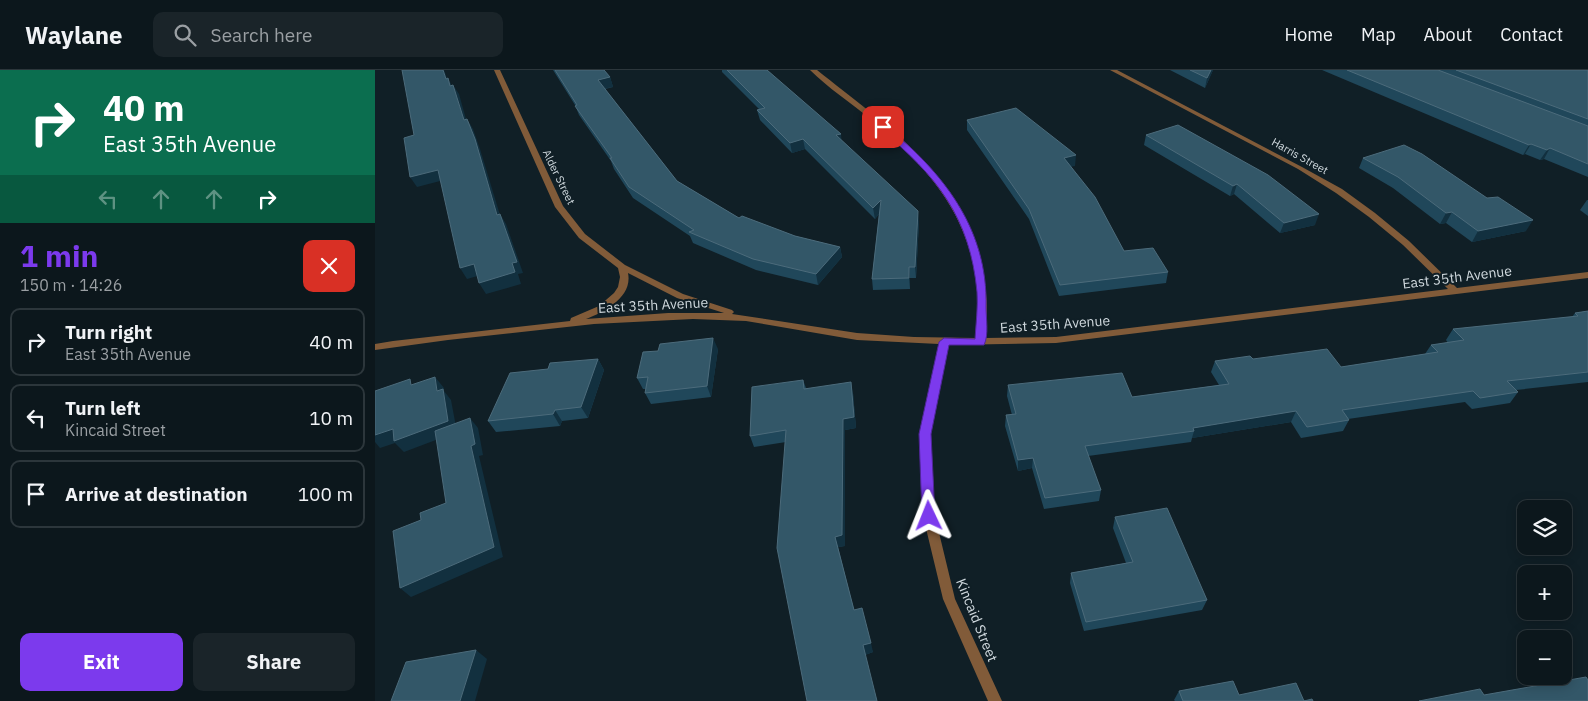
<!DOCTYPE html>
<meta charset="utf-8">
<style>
:root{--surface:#0c171c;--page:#1a2429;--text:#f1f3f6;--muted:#9a9fa3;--line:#2c363b;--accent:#7c3aed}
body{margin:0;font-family:"IBM Plex Sans",sans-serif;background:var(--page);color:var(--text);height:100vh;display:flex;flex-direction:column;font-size:19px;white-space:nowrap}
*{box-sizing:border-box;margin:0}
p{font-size:16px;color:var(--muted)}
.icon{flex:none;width:28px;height:28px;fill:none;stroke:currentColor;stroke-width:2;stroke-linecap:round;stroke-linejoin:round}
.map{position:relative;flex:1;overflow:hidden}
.details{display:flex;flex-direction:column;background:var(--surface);width:375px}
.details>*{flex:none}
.top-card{background:#0b6e4f;color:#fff;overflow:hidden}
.controls{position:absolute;left:1142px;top:430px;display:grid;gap:10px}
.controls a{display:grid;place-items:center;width:55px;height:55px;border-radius:10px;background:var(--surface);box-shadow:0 2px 12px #0003,0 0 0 1px var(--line);font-size:25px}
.pin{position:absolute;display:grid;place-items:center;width:42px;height:42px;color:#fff;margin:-21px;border-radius:10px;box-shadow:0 2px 8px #0006}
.me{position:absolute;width:55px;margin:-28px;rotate:358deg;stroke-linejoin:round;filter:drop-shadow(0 0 4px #0008)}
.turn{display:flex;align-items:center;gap:18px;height:105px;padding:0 20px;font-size:22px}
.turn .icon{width:65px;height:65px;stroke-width:2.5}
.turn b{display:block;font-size:35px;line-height:42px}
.lanes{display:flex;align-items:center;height:48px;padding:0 20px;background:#0003;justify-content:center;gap:25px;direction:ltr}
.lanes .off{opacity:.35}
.round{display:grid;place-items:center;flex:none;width:52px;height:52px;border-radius:10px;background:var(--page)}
.overview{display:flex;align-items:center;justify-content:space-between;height:85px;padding:0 20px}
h1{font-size:30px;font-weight:800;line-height:38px;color:var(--accent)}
.primary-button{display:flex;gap:10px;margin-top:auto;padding:10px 20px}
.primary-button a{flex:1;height:58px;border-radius:10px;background:var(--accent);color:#fff;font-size:20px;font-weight:800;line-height:58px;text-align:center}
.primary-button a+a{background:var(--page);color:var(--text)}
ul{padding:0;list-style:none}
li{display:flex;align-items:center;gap:15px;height:68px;margin:0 10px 8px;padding:0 10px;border:2px solid var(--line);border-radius:10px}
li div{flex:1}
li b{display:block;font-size:19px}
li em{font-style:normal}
header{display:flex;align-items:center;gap:30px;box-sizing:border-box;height:70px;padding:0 25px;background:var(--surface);border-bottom:1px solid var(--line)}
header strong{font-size:24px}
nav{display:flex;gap:28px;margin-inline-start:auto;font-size:18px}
.search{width:350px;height:45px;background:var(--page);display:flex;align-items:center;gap:12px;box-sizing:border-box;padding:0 18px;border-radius:10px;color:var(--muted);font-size:19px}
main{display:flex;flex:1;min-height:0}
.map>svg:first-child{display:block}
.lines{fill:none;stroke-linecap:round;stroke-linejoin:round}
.street{fill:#815b39;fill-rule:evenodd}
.wall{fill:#20475a}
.shaded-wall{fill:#12303f}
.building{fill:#335768;stroke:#4c6b7b}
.route{fill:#7c3aed;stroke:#51269a}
.labels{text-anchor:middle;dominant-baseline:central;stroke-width:4;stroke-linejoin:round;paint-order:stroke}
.far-street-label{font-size:11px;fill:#d0d9de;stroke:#101f26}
.street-label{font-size:14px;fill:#d0d9de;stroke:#101f26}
</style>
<header>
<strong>Waylane</strong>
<div class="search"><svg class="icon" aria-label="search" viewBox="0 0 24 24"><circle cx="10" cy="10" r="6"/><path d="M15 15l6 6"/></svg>Search here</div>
<nav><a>Home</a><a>Map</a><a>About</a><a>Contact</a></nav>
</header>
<main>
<section class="details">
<div class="top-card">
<div class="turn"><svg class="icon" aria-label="right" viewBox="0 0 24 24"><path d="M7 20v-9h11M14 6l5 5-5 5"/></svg><div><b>40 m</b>East 35th Avenue</div></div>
<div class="lanes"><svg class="icon off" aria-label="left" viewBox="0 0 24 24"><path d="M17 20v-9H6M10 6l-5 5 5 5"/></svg><svg class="icon off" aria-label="ahead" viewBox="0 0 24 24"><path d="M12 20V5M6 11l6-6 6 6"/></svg><svg class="icon off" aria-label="ahead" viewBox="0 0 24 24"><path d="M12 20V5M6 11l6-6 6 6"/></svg><svg class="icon" aria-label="right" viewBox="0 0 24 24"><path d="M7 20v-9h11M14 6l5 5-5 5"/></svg></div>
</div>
<div class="overview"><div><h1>1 min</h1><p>150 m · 14:26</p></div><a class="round" style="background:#d93025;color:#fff"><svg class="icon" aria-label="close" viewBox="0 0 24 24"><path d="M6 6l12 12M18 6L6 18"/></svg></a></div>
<ul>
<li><svg class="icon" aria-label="right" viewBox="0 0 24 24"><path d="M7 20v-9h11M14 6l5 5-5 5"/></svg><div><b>Turn right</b><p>East 35th Avenue</p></div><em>40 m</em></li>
<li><svg class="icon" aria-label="left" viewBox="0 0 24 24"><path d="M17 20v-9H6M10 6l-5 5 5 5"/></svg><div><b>Turn left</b><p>Kincaid Street</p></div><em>10 m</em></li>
<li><svg class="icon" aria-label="arrive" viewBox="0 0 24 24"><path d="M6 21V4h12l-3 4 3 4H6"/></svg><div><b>Arrive at destination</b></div><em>100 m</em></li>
</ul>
<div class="primary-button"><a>Exit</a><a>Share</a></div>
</section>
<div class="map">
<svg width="1213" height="631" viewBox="0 0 1213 631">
<rect width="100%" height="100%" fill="#101f26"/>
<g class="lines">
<path class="street" d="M119,0H125L188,136L210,164L250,195L308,224L357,240L359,242L357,244L482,263L539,267L601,268C602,253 604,238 603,223C595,143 553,97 494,48C475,32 453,18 435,0H442C521,63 599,113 611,223C613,238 611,253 610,268L681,267L1073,219L1028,175L994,147L961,123L923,99L735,0H742L927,97L967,119L1000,143L1034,171L1082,218L1213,202V208L681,273L573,275L555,364L560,446L580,529L627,631H613L568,529L548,446L545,364L564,274L482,270L371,251L318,249L219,254L73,270L0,280V274L18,271L195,251L196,248L224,236L239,223L243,217L245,207L243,198L204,168L180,137ZM253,203L302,228L349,243H293L211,249C229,242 258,227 253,203Z"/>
</g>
<g class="wall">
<polygon points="178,0 229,0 235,7 238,17 230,19 302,111 364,148 420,166 465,177 467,187 443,215 381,200 318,173 315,166 258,128 239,99 236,91 204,45 200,35"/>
<polygon points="347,0 392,0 466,70 544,152 541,208 535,208 535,219 498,220 497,209 504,144 500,149 430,79 417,83 385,50 382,40 384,39 347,2"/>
<polygon points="795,0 838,0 830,18"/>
<polygon points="947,0 1213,0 1213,107 1169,89 1165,90 1150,84 1148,85"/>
<polygon points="592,50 700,96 696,96 749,181 793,202 791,213 684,226 654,149 592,60"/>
<polygon points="771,65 940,155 905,163 859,124 855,126 769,75"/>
<polygon points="988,88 1151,161 1097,172 1071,153 1065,154 1018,118 984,98"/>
<polygon points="1212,130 1213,130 1213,146 1205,140"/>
<polygon points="1213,241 1213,312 1141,320 1143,322 1135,333 1097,339 1090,332 973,349 974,350 968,361 926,368 916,352 817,368 816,372 713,386 726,420 724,431 669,439 657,398 643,401 630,356 631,345 637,345 632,326 633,315 757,327 844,315 836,302 840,291 878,289 966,297 1050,284 1056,275 1073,273 1071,270 1078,259 1197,247 1200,243"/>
<polygon points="343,279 336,327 276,334 270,323 271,319 268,319 262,308"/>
<polygon points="223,289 229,300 213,348 187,351 185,356 121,362 113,351 173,299"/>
<polygon points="428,310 431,318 478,323 481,358 470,360 470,476 463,477 479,540 498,582 490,585 411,372 379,377 375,366"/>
<polygon points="740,447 832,530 827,540 709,561 695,513 696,503 751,493 738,458"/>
<polygon points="804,621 864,625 938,631 800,631 799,630"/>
</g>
<g class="shaded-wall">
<polygon points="68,0 69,0 74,14 73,8 78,18 80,25 71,9"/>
<polygon points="836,0 838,0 830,18 832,8"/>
<polygon points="235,7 238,17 227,19 223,10"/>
<polygon points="78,15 84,24 94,60 89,50"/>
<polygon points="92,49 98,59 105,79 128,155 122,145"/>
<polygon points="466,64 467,74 461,65"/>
<polygon points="428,69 430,79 417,83 415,73"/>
<polygon points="1156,74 1150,84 1148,85 1154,75"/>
<polygon points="1175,78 1169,89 1165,90 1172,80"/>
<polygon points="701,85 700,96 688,98 689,88"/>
<polygon points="63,100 69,110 42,117 35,107"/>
<polygon points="862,114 859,124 855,126 858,116"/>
<polygon points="506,130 507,140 500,149 498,138"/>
<polygon points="543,141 544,152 541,208 540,197"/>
<polygon points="1077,142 1071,153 1065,154 1071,143"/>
<polygon points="125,144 131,154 148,203 143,204 146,214 111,224 104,213 137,193"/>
<polygon points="944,144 940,155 905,163 909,153"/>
<polygon points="1158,150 1151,161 1097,172 1103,161"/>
<polygon points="465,177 467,187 443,215 441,204"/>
<polygon points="99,194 106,205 92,209 85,198"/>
<polygon points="534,197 535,208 535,219 534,208"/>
<polygon points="338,268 343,279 336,327 332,316"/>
<polygon points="223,289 229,300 213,348 206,337"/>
<polygon points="60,307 69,318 69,321 76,330 82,362 29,382 20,373 5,378 0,372 0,365 62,321"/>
<polygon points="476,312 478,323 481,358 470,360 470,476 463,477 460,467 468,349"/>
<polygon points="180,340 187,351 185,356 178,344"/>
<polygon points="921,341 916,352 817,368 819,361 818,358"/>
<polygon points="95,348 103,358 108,385 104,386 128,487 36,527 25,518 119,477 96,376"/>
<polygon points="658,388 657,398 643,401 643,390"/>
<polygon points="496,573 498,582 490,585 488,575"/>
<polygon points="101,580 112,589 100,631 85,631"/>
</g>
<g class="building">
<polygon points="27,0 68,0 71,9 73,8 75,16 78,15 89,50 92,49 100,69 122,145 125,144 142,192 137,193 140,202 104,213 99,194 85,198 63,100 35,107 29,68 39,65"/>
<polygon points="180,0 229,0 235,7 223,10 302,111 364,148 367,146 420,166 465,177 441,204 378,189 314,162 319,160 254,117 235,88 237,88 200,36 202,35"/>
<polygon points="352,0 392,0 466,64 461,65 543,141 540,197 534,197 534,208 497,209 506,130 498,138 428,69 415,73 382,40 390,38"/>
<polygon points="815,0 836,0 832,8"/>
<polygon points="972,0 1063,0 1213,56 1213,94 1175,78 1172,80 1156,74 1154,75"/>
<polygon points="1081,0 1213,0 1213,49"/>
<polygon points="641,38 701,85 689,88 720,127 749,181 778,178 793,202 685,215 654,139 592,50"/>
<polygon points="803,55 893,105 944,144 909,153 862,114 858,116 771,65"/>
<polygon points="1029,75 1047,84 1112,128 1123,127 1158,150 1103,161 1077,142 1071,143 1023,107 988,88"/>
<polygon points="1213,241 1213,302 1132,311 1143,322 1105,328 1098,321 967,340 974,350 932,357 921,341 818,358 819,361 710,376 726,420 670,428 658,388 643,390 631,345 641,344 633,315 747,303 757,327 854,314 840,291 875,286 878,289 952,279 966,297 1063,282 1056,275 1089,270 1078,259 1203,246 1200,243"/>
<polygon points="338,268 332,316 270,323 273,307 262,308 268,282 283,281 285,274"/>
<polygon points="223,289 206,337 180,340 178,344 113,351 135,303 173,299 175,293"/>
<polygon points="60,307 62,321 68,319 73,351 19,371 18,359 0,365 0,321 35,309 36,315"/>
<polygon points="428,310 429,319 476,312 479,347 468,349 467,465 460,467 479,540 487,538 496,573 488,575 502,631 432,631 402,478 411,360 375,366 377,317"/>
<polygon points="95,348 100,374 96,376 119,477 25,518 18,461 46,450 45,443 71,433 60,361"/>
<polygon points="792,438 832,530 711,552 696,503 758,492 740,447"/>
<polygon points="101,580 85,631 16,631 31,592"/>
<polygon points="1211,607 1213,610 1213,631 1044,631 1105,619 1109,625"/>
<polygon points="858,611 864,625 921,613 929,631 937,629 938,631 808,631 804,621"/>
</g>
<path class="route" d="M505,56H511C568,103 613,158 611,237C611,248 614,265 609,275H574L556,364L560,446L558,450L554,452L549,450L547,446L544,364L564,272L569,268L600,269C601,253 603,237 602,222C595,147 562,106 505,59Z"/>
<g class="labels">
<g class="far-street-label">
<text transform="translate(925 86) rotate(29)">Harris Street</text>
<text transform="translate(184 107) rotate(64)">Alder Street</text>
</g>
<g class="street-label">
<text transform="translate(1082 207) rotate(-7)">East 35th Avenue</text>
<text transform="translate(278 235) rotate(-3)">East 35th Avenue</text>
<text transform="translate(680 254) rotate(-4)">East 35th Avenue</text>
<text transform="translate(602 550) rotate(68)">Kincaid Street</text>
</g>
</g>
</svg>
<div class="controls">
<a><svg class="icon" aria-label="layers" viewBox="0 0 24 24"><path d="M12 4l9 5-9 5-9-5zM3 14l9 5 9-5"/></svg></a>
<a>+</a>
<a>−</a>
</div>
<div class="pin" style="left:508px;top:57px;background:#d93025"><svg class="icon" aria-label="arrive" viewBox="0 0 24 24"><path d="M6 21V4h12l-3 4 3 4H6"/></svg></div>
<svg class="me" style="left:554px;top:446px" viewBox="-20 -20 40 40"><path d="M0-17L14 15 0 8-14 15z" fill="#7c3aed" stroke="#fff" stroke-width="4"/></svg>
</div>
</main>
